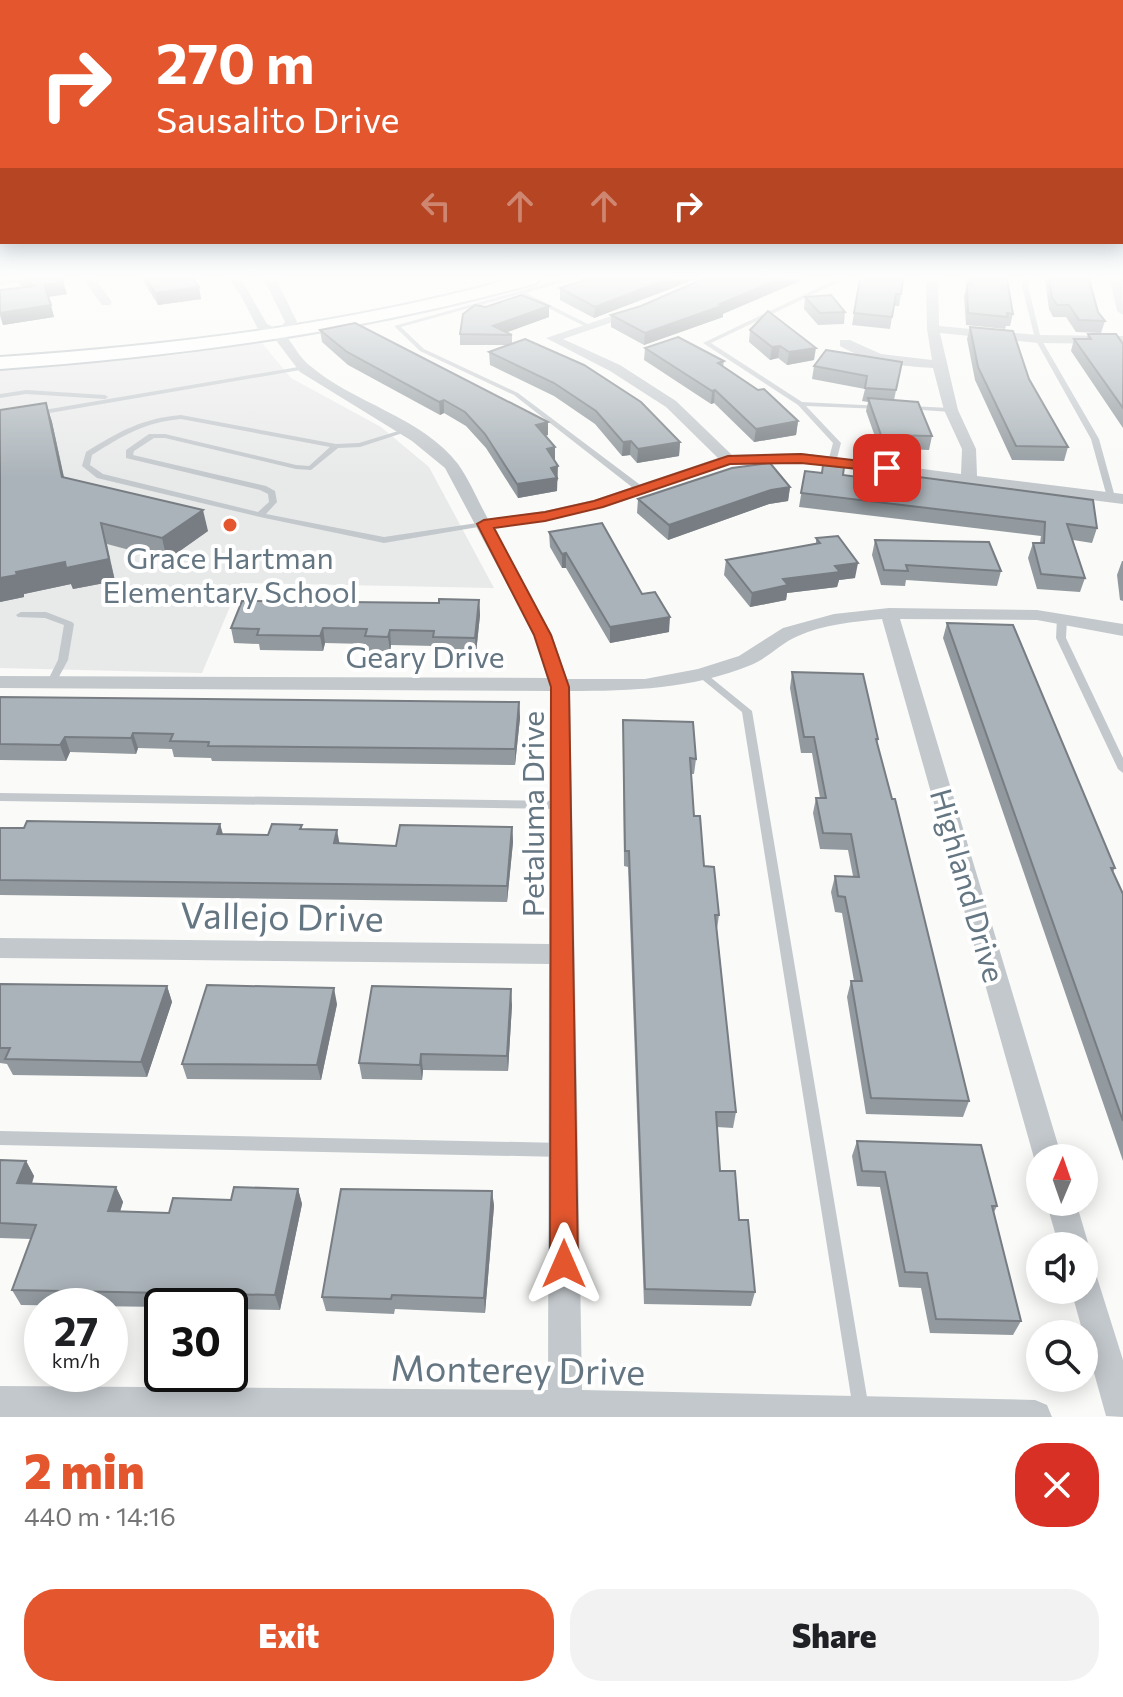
<!DOCTYPE html>
<meta charset="utf-8">
<style>
:root{--surface:#fff;--page:#f2f2f2;--text:#202124;--muted:#757577;--accent:#e4572e}
body{margin:0;font-family:Commissioner,sans-serif;background:var(--page);color:var(--text);height:100vh;display:flex;flex-direction:column;font-size:30px;white-space:nowrap}
*{box-sizing:border-box;margin:0}
p{font-size:26px;color:var(--muted)}
.icon{flex:none;width:44px;height:44px;fill:none;stroke:currentColor;stroke-width:2;stroke-linecap:round;stroke-linejoin:round}
.map{position:relative;height:1417px;overflow:hidden}
.sheet{display:flex;flex-direction:column;background:var(--surface);flex:1}
.sheet>*{flex:none}
.guide{position:absolute;left:0px;top:0px;width:1124px;height:244px;box-shadow:0 4px 20px #0003;background:#e4572e;color:#fff;overflow:hidden}
.needle{width:52px;rotate:2deg}
.buttons{position:absolute;left:1026px;top:1144px;display:grid;gap:16px}
.buttons a{display:grid;place-items:center;width:72px;height:72px;border-radius:50%;background:var(--surface);box-shadow:0 4px 20px #0003;font-size:40px}
.speed{position:absolute;left:24px;top:1288px;display:flex;gap:16px;font-size:40px;font-weight:700;text-align:center}
.speed>*{display:grid;place-content:center;width:104px;height:104px;border-radius:50%;background:var(--surface);box-shadow:0 4px 20px #0003;line-height:1}
.speed small{font-size:20px;font-weight:400}
.speed .limit{border:4px solid #111;border-radius:12px;background:#fff;color:#111}
.pin{position:absolute;display:grid;place-items:center;width:68px;height:68px;color:#fff;margin:-34px;border-radius:16px;box-shadow:0 4px 12px #0006}
.me{position:absolute;width:88px;margin:-44px;rotate:0deg;stroke-linejoin:round;filter:drop-shadow(0 0 6px #0008)}
.turn{display:flex;align-items:center;gap:28px;height:168px;padding:0 24px;font-size:36px}
.turn .icon{width:104px;height:104px;stroke-width:2.5}
.turn b{display:block;font-size:56px;line-height:68px}
.lanes{display:flex;align-items:center;height:76px;padding:0 24px;background:#0003;justify-content:center;gap:40px;direction:ltr}
.lanes .off{opacity:.35}
.round{display:grid;place-items:center;flex:none;width:84px;height:84px;border-radius:32px;background:var(--page)}
.summary{display:flex;align-items:center;justify-content:space-between;height:136px;padding:0 24px}
h1{font-size:48px;font-weight:800;line-height:60px;color:var(--accent)}
.cta{display:flex;gap:16px;margin-top:auto;padding:16px 24px}
.cta a{flex:1;height:92px;border-radius:32px;background:var(--accent);color:#fff;font-size:32px;font-weight:800;line-height:92px;text-align:center}
.cta a+a{background:var(--page);color:var(--text)}
.map>svg:first-child{display:block}
.built{fill:#e8e9e9}
.lines{fill:none;stroke-linecap:round;stroke-linejoin:round}
.secondary-casing{stroke:#b3babf;stroke-width:4}
.service{fill:#c3c8cc;fill-rule:evenodd}
.minor{fill:#c3c8cc;fill-rule:evenodd}
.secondary{fill:#fff;fill-rule:evenodd}
.wall{fill:#929a9f}
.shaded-wall{fill:#777d82}
.building{fill:#aab3b9;stroke:#777d82;stroke-width:2}
.route{fill:#e4572e;stroke:#94391e;stroke-width:2}
.poi-dot{fill:#e4572e;stroke:#fff;stroke-width:3}
.labels{text-anchor:middle;dominant-baseline:central;stroke-width:8;stroke-linejoin:round;paint-order:stroke}
.poi-label{font-size:30px;fill:#657683;stroke:#fff}
.street-label{font-size:30px;fill:#657683;stroke:#fff}
.near-street-label{font-size:36px;fill:#657683;stroke:#fff}
</style>
<div class="map">
<svg width="1123" height="1417" viewBox="0 0 1123 1417">
<rect width="100%" height="100%" fill="#fafaf8"/>
<polygon class="built" points="262,343 291,378 381,427 429,467 494,588 240,583 202,673 0,668 0,369 175,355"/>
<g class="lines">
<g class="secondary-casing">
<path id="secondary" d="M511,279H540L537,283C361,332 183,356 0,369V357C173,345 343,325 511,279Z"/>
</g>
<g class="service">
<polygon points="563,279 573,279 526,293 590,325 590,327 586,327 520,294 401,327 424,349 518,393 643,487 643,491 637,491 514,395 420,351 394,326"/>
<polygon points="837,279 845,279 711,343 802,402 883,406 883,408 881,409 806,406 841,443 836,462 832,464 828,462 833,443 798,405 703,343"/>
<polygon points="1024,279 1030,279 1028,286 1041,339 1099,439 1115,497 1114,499 1108,499 1107,497 1091,439 1035,339 1022,286"/>
<polygon points="304,366 307,368 306,369 38,415 34,413 38,411"/>
<polygon points="26,390 105,395 108,397 105,399 26,394 0,398 0,394"/>
<polygon points="909,406 951,408 955,410 951,412 907,409 907,407"/>
<path d="M181,415L336,444L359,443L408,428L412,430L360,447L338,448L311,470L296,469L165,438H154L134,451L133,455L266,486L275,491L277,502L266,514L384,537L484,522L488,524L484,526L384,543L260,517L97,478L82,466L86,452C118,432 143,418 181,415ZM181,419L330,447L309,466L296,465L165,434H149L126,450V458L260,490L268,494L269,502L258,512L103,474L90,465L92,455C122,436 145,422 181,419Z"/>
<polygon points="21,612 46,612 72,622 74,624 68,660 55,684 49,684 47,682 58,660 64,625 45,618 18,617 16,615"/>
<polygon points="1062,615 1067,618 1066,638 1123,758 1123,773 1118,769 1056,638 1057,618"/>
<polygon points="701,671 704,672 752,711 869,1409 867,1415 862,1417 855,1415 853,1409 742,712 698,676 696,674"/>
<polygon points="0,793 561,801 565,802 566,805 565,808 561,809 0,801"/>
<polygon points="0,1131 562,1143 567,1145 569,1150 567,1155 562,1157 0,1145"/>
</g>
<g class="minor">
<polygon points="22,279 20,281 0,286 0,280"/>
<polygon points="83,279 95,279 112,302 110,305 102,305"/>
<path d="M229,279H241L267,324L278,329L285,322L264,279H276L297,322L286,336C294,345 299,357 309,365C353,403 422,417 458,464C470,481 478,501 488,519L545,511L594,500L718,458L666,407L610,371L546,338L632,309L642,312L563,339L620,365L676,401L732,455L801,453L961,474L962,449L944,410L933,368C901,366 869,363 840,346V340H850L881,354L932,360L927,329L926,279H938L939,326L1038,335L1123,336V344L1038,343L940,333L958,410L976,449L977,476L1123,494V504L801,463L730,464L604,507L545,521L493,528L552,635L567,679H645L698,669L739,656L783,628L834,614L889,608L1037,610L1123,624V636L1037,620L900,619L1062,1158H1040V1168L1034,1158L882,619C853,622 824,624 798,636C781,643 768,658 751,665C692,689 632,691 570,691L582,1390L1035,1400L1047,1405L1052,1417H0V1386L548,1390L549,964L0,958V938L549,944L550,691L0,688V676L547,678L534,635L445,468L412,441L300,372L275,339L258,329L240,294Z"/>
<polygon points="1110,279 1122,279 1123,315 1117,311"/>
<polygon points="1046,1202 1076,1202 1089,1246 1085,1257 1084,1246 1059,1246"/>
<polygon points="1084,1266 1095,1271 1123,1360 1123,1417 1106,1416 1071,1290 1084,1290"/>
</g>
<use href="#secondary" class="secondary"/>
</g>
<g class="wall">
<polygon points="17,279 62,279 67,294 48,297 54,317 3,325 0,316 0,290 23,287 19,284"/>
<polygon points="142,279 193,279 199,287 201,299 158,305"/>
<polygon points="581,279 696,279 594,318 560,300 560,288 581,281"/>
<polygon points="860,279 904,279 899,306 894,306 890,329 852,325"/>
<polygon points="966,279 1007,279 1013,314 1010,326 1006,326 1005,329 966,325 964,296 967,285"/>
<polygon points="1045,279 1089,279 1098,312 1105,321 1101,333 1076,332 1066,317 1053,317 1049,309"/>
<polygon points="805,297 845,312 844,324 818,325 804,309"/>
<polygon points="549,306 549,317 506,332 512,335 512,344 680,442 679,456 637,463 630,455 622,456 595,424 554,396 490,365 489,352 508,345 460,345 460,334 486,307"/>
<polygon points="641,306 723,314 723,317 644,345 611,327 611,315"/>
<polygon points="970,327 1029,379 1068,447 1064,461 1012,460 975,380 967,339"/>
<polygon points="320,330 548,422 548,435 545,436 555,447 555,461 558,480 557,481 557,491 518,498 486,448 466,426 444,413 440,415 348,365 322,342"/>
<polygon points="750,330 814,360 787,365 778,358 770,360 749,342"/>
<polygon points="1088,334 1123,344 1123,428 1071,351 1074,339 1087,339"/>
<polygon points="645,348 724,361 723,367 798,421 796,435 754,442 714,403 711,404 644,360"/>
<polygon points="902,362 894,400 932,436 929,450 879,448 866,411 868,402 862,401 865,389 812,379 814,366"/>
<polygon points="46,403 52,422 64,477 208,531 167,560 107,544 115,581 73,589 71,584 24,594 24,597 0,602 0,607 0,410"/>
<polygon points="805,471 843,475 1097,528 1092,543 1073,540 1085,578 1080,592 1037,589 1028,558 1033,543 1040,543 1041,536 799,507"/>
<polygon points="790,487 788,501 769,504 668,540 637,513 638,499"/>
<polygon points="549,532 669,632 610,643 566,568 562,568 550,547"/>
<polygon points="816,538 855,578 839,580 837,587 787,593 786,600 750,607 724,575 726,560 816,544"/>
<polygon points="875,540 1001,571 997,586 906,580 905,586 881,585 872,555"/>
<polygon points="1122,561 1123,561 1123,601 1120,600 1117,575"/>
<polygon points="479,600 480,615 476,653 434,652 434,646 391,645 390,652 367,651 366,644 325,643 323,651 260,650 259,644 234,643 231,628 439,603"/>
<polygon points="947,623 1115,868 1113,872 1123,894 1123,1161 943,638"/>
<polygon points="792,672 878,739 877,744 969,1101 963,1117 866,1114 847,997 851,981 854,981 842,913 835,912 831,892 835,876 853,876 848,850 820,849 813,813 816,798 820,798 812,753 801,753 790,688"/>
<polygon points="0,697 519,702 520,718 515,765 212,761 211,758 174,757 172,749 138,748 136,754 70,752 66,761 0,760"/>
<polygon points="623,720 696,759 694,774 691,774 694,816 704,866 719,915 717,929 736,1112 733,1128 717,1127 720,1171 739,1220 755,1292 751,1306 644,1304 628,867 624,866"/>
<polygon points="220,824 223,834 268,835 302,825 302,829 340,843 396,846 512,827 513,842 507,902 0,895 0,828 24,828"/>
<polygon points="0,984 167,986 172,1002 147,1077 13,1075 7,1064 0,1063"/>
<polygon points="337,1004 321,1080 187,1079 182,1064"/>
<polygon points="512,1005 508,1071 423,1070 422,1080 362,1079 359,1063"/>
<polygon points="857,1141 997,1206 994,1212 1021,1321 1013,1335 930,1333 921,1288 899,1287 880,1187 857,1186 852,1156"/>
<polygon points="0,1160 26,1161 34,1176 32,1184 116,1187 123,1202 120,1212 169,1213 231,1200 298,1189 302,1204 280,1310 230,1309 230,1306 162,1306 162,1307 21,1305 12,1290 31,1239 0,1238"/>
<polygon points="492,1191 494,1206 485,1313 395,1309 394,1314 326,1311 322,1297"/>
</g>
<g class="shaded-wall">
<polygon points="668,279 696,279 594,318 595,307"/>
<polygon points="780,279 805,279 723,314 723,317 644,345 645,333 720,304"/>
<polygon points="63,282 67,294 47,297 44,285"/>
<polygon points="199,287 201,299 158,305 155,293"/>
<polygon points="51,305 54,317 3,325 0,313"/>
<polygon points="549,306 549,317 500,335 493,326"/>
<polygon points="780,346 778,358 770,360 772,347"/>
<polygon points="816,348 814,360 787,365 789,352"/>
<polygon points="715,390 714,403 711,404 712,391"/>
<polygon points="444,400 444,413 440,415 439,402"/>
<polygon points="46,403 52,422 68,497 62,477"/>
<polygon points="798,421 796,435 754,442 756,429"/>
<polygon points="548,422 548,435 536,438 536,425"/>
<polygon points="631,441 630,455 622,456 623,442"/>
<polygon points="680,442 679,456 637,463 638,449"/>
<polygon points="555,447 555,461 547,463 547,449"/>
<polygon points="558,466 557,491 518,498 517,484 551,468"/>
<polygon points="790,487 788,501 769,504 668,540 669,525 771,490"/>
<polygon points="203,510 208,531 167,560 162,538"/>
<polygon points="101,523 115,581 73,589 71,584 24,594 24,597 0,602 0,607 0,578 16,572"/>
<polygon points="566,553 566,568 562,568 562,554"/>
<polygon points="858,563 855,578 839,580 837,587 787,593 786,600 750,607 752,593 783,579 835,566"/>
<polygon points="479,600 480,615 476,653 475,638"/>
<polygon points="670,617 669,632 610,643 610,627"/>
<polygon points="323,628 325,643 323,651 320,636"/>
<polygon points="390,630 391,645 390,652 388,637"/>
<polygon points="519,702 520,718 515,765 515,749"/>
<polygon points="133,733 138,748 136,754 131,738"/>
<polygon points="65,737 70,752 66,761 60,745"/>
<polygon points="220,824 224,840 217,834"/>
<polygon points="512,827 513,842 507,902 507,886"/>
<polygon points="337,830 340,846 334,843"/>
<polygon points="167,986 172,1002 147,1077 141,1062"/>
<polygon points="334,988 337,1004 321,1080 317,1065"/>
<polygon points="511,989 512,1005 508,1071 507,1056"/>
<polygon points="421,1054 423,1070 422,1080 420,1065"/>
<polygon points="26,1161 34,1176 26,1199 17,1183"/>
<polygon points="116,1187 123,1202 115,1226 108,1211"/>
<polygon points="298,1189 302,1204 280,1310 275,1295"/>
<polygon points="492,1191 494,1206 485,1313 484,1298"/>
</g>
<g class="building">
<polygon points="25,279 62,279 63,282 44,285 51,305 0,313 0,290 34,286"/>
<polygon points="146,279 193,279 199,287 155,293"/>
<polygon points="584,279 668,279 595,307 560,288 585,280"/>
<polygon points="703,279 780,279 720,304 724,305 645,333 611,315 641,306"/>
<polygon points="860,279 903,279 901,294 896,294 892,317 854,313"/>
<polygon points="971,279 1007,279 1013,314 1007,313 1008,317 968,313 967,285 972,285"/>
<polygon points="1049,279 1089,279 1098,312 1105,321 1079,320 1069,305 1057,305 1052,297"/>
<polygon points="521,295 549,306 493,326 512,335 460,334 463,314 475,305 486,307"/>
<polygon points="831,295 845,312 820,313 805,297"/>
<polygon points="768,311 816,348 789,352 780,346 772,347 750,330"/>
<polygon points="355,323 548,422 536,425 555,447 547,449 558,466 551,468 557,478 517,484 485,434 465,412 444,400 439,402 347,352 320,330"/>
<polygon points="970,327 1013,331 1029,379 1068,447 1016,446 978,367"/>
<polygon points="1088,334 1116,334 1123,344 1123,408 1074,339 1091,339"/>
<polygon points="678,337 724,361 718,363 758,390 764,389 798,421 756,429 715,390 712,391 645,348"/>
<polygon points="525,339 584,365 641,402 680,442 638,449 631,441 623,442 596,411 554,383 489,352"/>
<polygon points="826,350 902,362 896,390 865,388 867,376 814,366"/>
<polygon points="868,398 918,402 932,436 881,435"/>
<polygon points="46,403 62,477 203,510 162,538 101,523 109,559 66,568 65,562 16,572 17,575 0,578 0,410"/>
<polygon points="770,463 790,487 771,490 669,525 638,499 732,468"/>
<polygon points="823,465 844,467 843,475 880,480 881,472 1093,500 1097,528 1067,524 1085,578 1041,574 1033,543 1044,543 1045,522 801,493 805,471 822,473"/>
<polygon points="602,523 642,594 655,592 670,617 610,627 566,553 562,554 549,532"/>
<polygon points="838,536 858,563 835,566 840,572 783,579 788,585 752,593 726,560 820,543 816,538"/>
<polygon points="875,540 989,542 1001,571 906,565 908,571 884,570"/>
<polygon points="439,599 479,600 475,638 433,637 434,631 390,630 388,637 365,636 367,629 323,628 320,636 257,635 259,629 231,628 242,601 439,603"/>
<polygon points="947,623 1013,625 1115,868 1111,868 1123,894 1123,1121"/>
<polygon points="792,672 863,674 878,739 876,739 892,799 895,799 969,1101 871,1098 851,981 862,981 845,897 838,896 835,876 859,877 851,834 823,833 816,798 826,798 814,737 804,737"/>
<polygon points="0,697 519,702 515,749 208,746 209,742 170,741 173,734 133,733 131,738 65,737 60,745 0,744"/>
<polygon points="623,720 693,722 696,759 690,758 694,816 700,816 704,866 714,867 719,915 715,915 736,1112 716,1112 720,1171 735,1171 739,1220 748,1220 755,1292 645,1289 629,851 625,851"/>
<polygon points="27,821 220,824 217,834 268,835 272,824 302,825 300,829 337,830 334,843 396,846 400,825 512,827 507,886 0,880 0,828 24,828"/>
<polygon points="0,984 167,986 141,1062 5,1059 10,1048 0,1048"/>
<polygon points="207,985 334,988 317,1065 182,1064"/>
<polygon points="372,986 511,989 507,1056 421,1054 420,1065 359,1063"/>
<polygon points="857,1141 981,1145 997,1206 992,1206 1021,1321 936,1319 927,1273 905,1272 885,1172 862,1171"/>
<polygon points="0,1160 26,1161 17,1183 116,1187 108,1211 169,1213 173,1198 231,1200 234,1187 298,1189 275,1295 12,1290 36,1225 0,1223"/>
<polygon points="341,1189 492,1191 484,1298 392,1295 391,1299 322,1297"/>
</g>
<linearGradient id="sky" x2="0" y2="1"><stop stop-color="#96bcdc"/><stop offset="0.58" stop-color="#fdfdfc"/><stop offset="1" stop-color="#fdfdfc" stop-opacity="0"/></linearGradient>
<rect width="1123" height="478" fill="url(#sky)"/>
<polygon class="route" points="801,454 887,464 894,468 887,472 801,463 730,464 603,507 545,521 494,528 551,635 569,687 578,1264 574,1274 564,1278 554,1274 550,1264 551,687 534,635 477,524 484,520 545,512 594,501 728,456"/>
<circle class="poi-dot" cx="230" cy="525" r="8"/>
<g class="labels">
<g class="poi-label">
<text x="230" y="556">Grace Hartman<tspan x="230" dy="34">Elementary School</tspan></text>
</g>
<g class="street-label">
<text x="425" y="655">Geary Drive</text>
<text transform="translate(531 814) rotate(-90)">Petaluma Drive</text>
<text transform="translate(969 885) rotate(74)">Highland Drive</text>
</g>
<g class="near-street-label">
<text transform="translate(282 915) rotate(1)">Vallejo Drive</text>
<text transform="translate(518 1368) rotate(1)">Monterey Drive</text>
</g>
</g>
</svg>
<div class="buttons">
<a><svg class="needle" viewBox="-14 -14 28 28"><path d="M0-13l5 13h-10z" fill="#e53935"/><path d="M0 13l5-13h-10z" fill="#757577"/></svg></a>
<a><svg class="icon" aria-label="sound" viewBox="0 0 24 24"><path d="M4 9h4l5-4v14l-5-4H4zM17 9q2 3 0 6"/></svg></a>
<a><svg class="icon" aria-label="search" viewBox="0 0 24 24"><circle cx="10" cy="10" r="6"/><path d="M15 15l6 6"/></svg></a>
</div>
<div class="speed"><div>27<small>km/h</small></div><div class="limit">30</div></div>
<div class="pin" style="left:887px;top:468px;background:#d93025"><svg class="icon" aria-label="arrive" viewBox="0 0 24 24"><path d="M6 21V4h12l-3 4 3 4H6"/></svg></div>
<svg class="me" style="left:564px;top:1264px" viewBox="-20 -20 40 40"><path d="M0-17L14 15 0 8-14 15z" fill="#e4572e" stroke="#fff" stroke-width="4"/></svg>
<div class="guide">
<div class="turn"><svg class="icon" aria-label="right" viewBox="0 0 24 24"><path d="M7 20v-9h11M14 6l5 5-5 5"/></svg><div><b>270 m</b>Sausalito Drive</div></div>
<div class="lanes"><svg class="icon off" aria-label="left" viewBox="0 0 24 24"><path d="M17 20v-9H6M10 6l-5 5 5 5"/></svg><svg class="icon off" aria-label="ahead" viewBox="0 0 24 24"><path d="M12 20V5M6 11l6-6 6 6"/></svg><svg class="icon off" aria-label="ahead" viewBox="0 0 24 24"><path d="M12 20V5M6 11l6-6 6 6"/></svg><svg class="icon" aria-label="right" viewBox="0 0 24 24"><path d="M7 20v-9h11M14 6l5 5-5 5"/></svg></div>
</div>
</div>
<section class="sheet">
<div class="summary"><div><h1>2 min</h1><p>440 m · 14:16</p></div><a class="round" style="background:#d93025;color:#fff"><svg class="icon" aria-label="close" viewBox="0 0 24 24"><path d="M6 6l12 12M18 6L6 18"/></svg></a></div>
<div class="cta"><a>Exit</a><a>Share</a></div>
</section>
